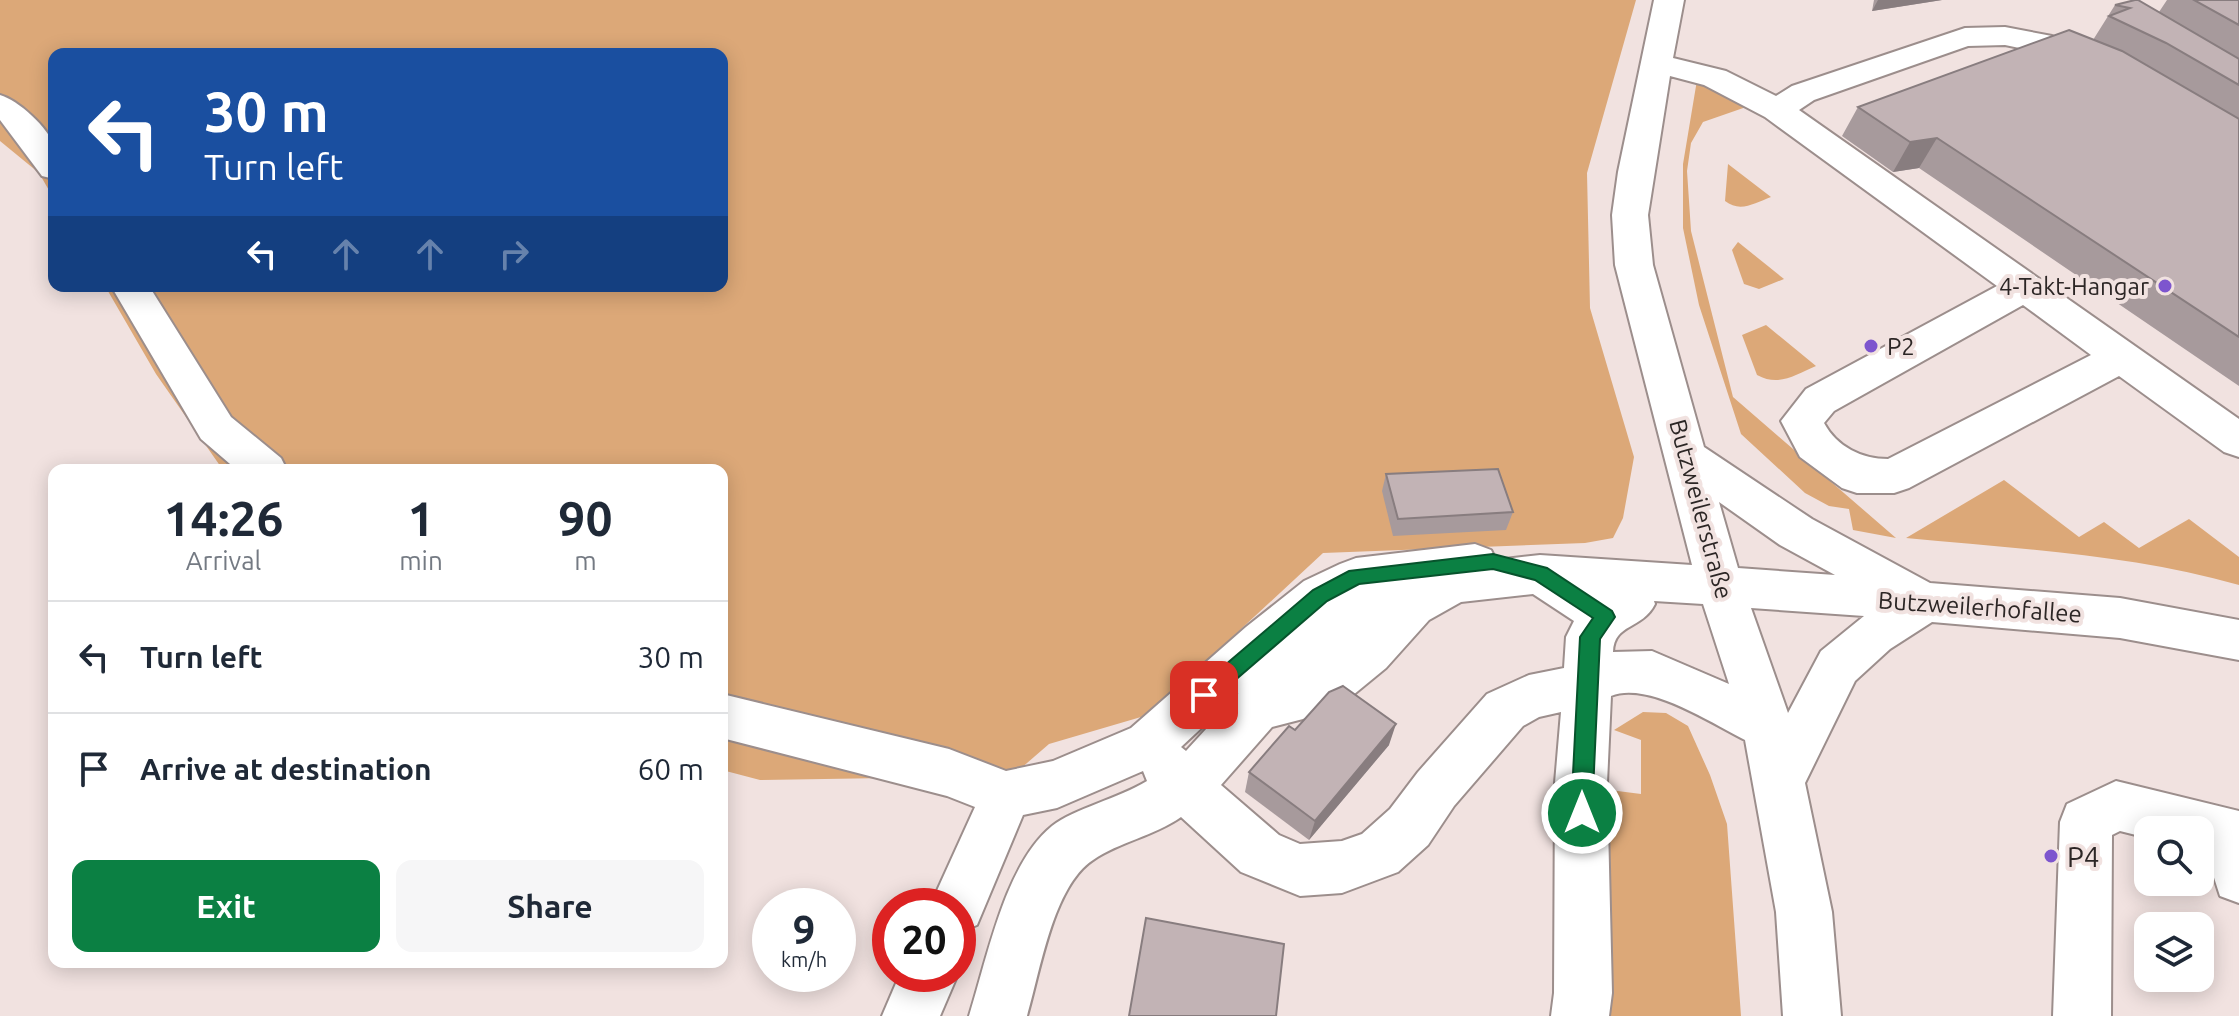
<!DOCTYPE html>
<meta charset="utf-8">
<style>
:root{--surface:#fff;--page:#f6f6f7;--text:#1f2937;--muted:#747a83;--line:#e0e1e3;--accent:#0b8043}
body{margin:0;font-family:Ubuntu,sans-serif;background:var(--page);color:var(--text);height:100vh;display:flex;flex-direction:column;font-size:30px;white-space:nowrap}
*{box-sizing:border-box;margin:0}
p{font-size:26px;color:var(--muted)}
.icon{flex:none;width:44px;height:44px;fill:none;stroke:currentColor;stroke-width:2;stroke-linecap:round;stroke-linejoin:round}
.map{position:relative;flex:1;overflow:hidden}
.details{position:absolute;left:48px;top:464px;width:680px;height:504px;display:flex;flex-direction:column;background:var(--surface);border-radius:16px;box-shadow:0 4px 20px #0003}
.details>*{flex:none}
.hud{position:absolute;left:48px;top:48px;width:680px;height:244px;border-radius:16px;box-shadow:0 4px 20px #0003;background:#1a4fa0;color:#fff;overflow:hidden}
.controls{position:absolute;left:2134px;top:816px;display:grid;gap:16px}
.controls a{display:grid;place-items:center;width:80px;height:80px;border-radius:16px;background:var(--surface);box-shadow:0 4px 20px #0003;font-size:40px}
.speed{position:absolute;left:752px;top:888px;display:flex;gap:16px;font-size:40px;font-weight:700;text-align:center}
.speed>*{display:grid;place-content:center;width:104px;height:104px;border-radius:50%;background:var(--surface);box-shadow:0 4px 20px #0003;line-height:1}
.speed small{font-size:20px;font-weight:400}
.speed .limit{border:12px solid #d22;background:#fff;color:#111}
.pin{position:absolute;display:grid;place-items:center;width:68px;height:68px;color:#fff;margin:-34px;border-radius:16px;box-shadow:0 4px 12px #0006}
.me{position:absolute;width:88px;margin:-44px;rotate:0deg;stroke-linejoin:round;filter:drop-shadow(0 0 6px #0008)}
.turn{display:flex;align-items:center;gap:28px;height:168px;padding:0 24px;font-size:36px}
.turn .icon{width:104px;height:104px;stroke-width:2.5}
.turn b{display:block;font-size:56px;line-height:68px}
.lanes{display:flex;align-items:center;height:76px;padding:0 24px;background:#0003;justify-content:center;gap:40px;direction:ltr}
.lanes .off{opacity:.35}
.eta{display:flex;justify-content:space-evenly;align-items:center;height:136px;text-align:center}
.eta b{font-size:48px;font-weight:600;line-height:56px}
.action{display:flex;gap:16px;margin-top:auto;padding:16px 24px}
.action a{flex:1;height:92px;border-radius:16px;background:var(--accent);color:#fff;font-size:32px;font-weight:600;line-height:92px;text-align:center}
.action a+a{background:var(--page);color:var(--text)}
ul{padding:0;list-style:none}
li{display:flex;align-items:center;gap:24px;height:112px;padding:0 24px;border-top:2px solid var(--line)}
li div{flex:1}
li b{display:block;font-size:30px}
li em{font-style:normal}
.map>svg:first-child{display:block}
.green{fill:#dca878}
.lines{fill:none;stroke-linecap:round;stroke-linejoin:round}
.minor-casing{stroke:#9c8e8c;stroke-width:4}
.minor{fill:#fff;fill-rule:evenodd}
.wall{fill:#a79a9c}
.shaded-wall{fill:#887d7f}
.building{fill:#c2b3b5;stroke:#887d7f;stroke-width:2}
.route{fill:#0b8043;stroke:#07532c;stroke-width:2}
.poi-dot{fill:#7d55ce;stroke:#f1e2e0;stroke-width:3}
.labels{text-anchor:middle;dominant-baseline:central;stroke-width:8;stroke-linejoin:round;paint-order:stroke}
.poi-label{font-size:24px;fill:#2c2625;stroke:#f1e2e0;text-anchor:end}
.street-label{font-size:24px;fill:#2c2625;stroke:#f1e2e0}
.near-poi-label{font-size:28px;fill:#2c2625;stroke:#f1e2e0;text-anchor:start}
</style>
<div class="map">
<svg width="2239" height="1016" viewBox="0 0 2239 1016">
<rect width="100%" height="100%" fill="#f1e2e0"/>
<g class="green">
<polygon points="0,0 1636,0 1587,173 1590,308 1634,457 1623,518 1613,538 1585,543 1323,553 1186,680 1141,717 1049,744 1012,776 760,780 722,770 722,470 223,470 156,374 105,286 722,286 722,54 54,54 54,199 39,173 0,141"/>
<polygon points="1697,80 1749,106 1703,122 1691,143 1687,171 1691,231 1733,397 1896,538 1853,530 1849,509 1829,506 1805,493 1741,434 1699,305 1683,228 1683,164"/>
<path d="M1728,164L1771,197C1755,203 1740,213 1725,201Z"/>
<polygon points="1738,242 1784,279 1759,289 1744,284 1732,250"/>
<path d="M1766,325L1816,366C1795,375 1779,387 1757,375L1742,335Z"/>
<path d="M2004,480L2079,537L2104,522L2139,548L2189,519L2239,557V585C2130,554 2018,549 1906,538Z"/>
<polygon points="1643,712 1666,713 1688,726 1710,775 1727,824 1741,1016 1596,1016 1602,789 1641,794 1641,740 1614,730"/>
</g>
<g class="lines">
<g class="minor-casing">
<g id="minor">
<path d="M1654,0H1684L1673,58L1726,71L1776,96L1792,86L1965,28L2005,27L2052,36L2103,55L2108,62L2103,69L2092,71L2044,53L2005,45L1968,46L1814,100L1799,110L2239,419V457L2224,452L2119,376L1909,488L1894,493H1857L1842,488L1800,457L1781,421L1806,389L1997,286L1765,117L1704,85L1670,76L1648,215L1653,265L1704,447L1812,519L1930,583L2120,598L2239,620V660L2120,638L1932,622L1890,649L1855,681L1805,783L1832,912L1841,1016H1783L1776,912L1745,740C1711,723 1648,681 1611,696L1607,783L1612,993L1609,1016H1551L1554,993L1555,783L1561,712L1539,717L1523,726L1454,806L1428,845L1398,872L1342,893L1300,896L1241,872L1181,817C1154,836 1119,842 1093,860C1053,886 1040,972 1027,1016H969C987,959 1005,864 1052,826C1073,809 1120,798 1147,781L1143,771L1057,808L1023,815L977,925L958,933V906H930L975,807L947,796L722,738V694L949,749L1006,771L1053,761L1131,728L1246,627L1304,581L1340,564L1356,558L1475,544L1491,550L1496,560L1540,555L1692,565L1615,265L1612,215L1618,172ZM2023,305L2091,355L1888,459C1862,459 1837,447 1824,423L1834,411ZM1719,502L1780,545L1835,575L1738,568ZM1533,594L1574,621L1566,637L1564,668L1529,675L1487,694L1418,772L1390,809L1362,834L1342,841L1300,844L1279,835L1221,785L1272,727L1303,719L1347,700L1386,668L1429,620L1461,602ZM1654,601L1703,604L1729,684L1652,651L1613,652C1614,623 1642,630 1655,604ZM1751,608L1864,616L1821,651L1788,713ZM1239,693L1186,751L1181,747Z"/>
<path d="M0,95C18,100 49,128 54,146C56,156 54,169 54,179L42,176L0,120Z"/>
<polygon points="111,286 149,286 231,417 281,458 287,470 237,470 201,439"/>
<polygon points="2116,781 2239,811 2239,903 2220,896 2206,853 2200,851 2200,830 2148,830 2148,838 2120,831 2112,835 2111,1016 2053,1016 2060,822 2067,804"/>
<polygon points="900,974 958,974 940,1016 882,1016"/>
</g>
</g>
<use href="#minor" class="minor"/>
</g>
<g class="wall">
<polygon points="1874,0 1942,0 1872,11"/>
<polygon points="2167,0 2239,0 2239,386 1919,168 1893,172 1842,136 1858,107 2093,40 2115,5 2159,12"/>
<polygon points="1386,474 1513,512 1506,530 1393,536 1382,491"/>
<polygon points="1295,730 1389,745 1309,840 1245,792 1249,772"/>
</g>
<g class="shaded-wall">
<polygon points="1878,0 1942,0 1872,11"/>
<polygon points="1937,138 1919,168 1893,172 1910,142"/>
<polygon points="1396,724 1389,745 1309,840 1315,821"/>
</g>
<g class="building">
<polygon points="2135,0 2138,0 2239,59 2239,85 2166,43 2109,16 2130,8 2115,5"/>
<polygon points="2194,0 2239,0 2239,25"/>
<polygon points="2069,30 2122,51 2239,119 2239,337 1937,138 1910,142 1858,107"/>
<polygon points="1498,469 1513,512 1398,519 1386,474"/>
<polygon points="1343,686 1396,724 1315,821 1249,772 1289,726 1295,730 1329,692"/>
<polygon points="1146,918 1284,944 1276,1016 1129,1016"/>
</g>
<polygon class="route" points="1493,554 1547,568 1612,611 1615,617 1600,639 1592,813 1589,820 1582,823 1574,820 1571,813 1580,637 1593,618 1535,580 1493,569 1359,584 1327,601 1211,701 1204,704 1197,701 1194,695 1197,689 1313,590 1349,571"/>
<g class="poi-dot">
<circle cx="2165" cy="286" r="8"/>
<circle cx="1871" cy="346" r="8"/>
<circle cx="2051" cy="856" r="8"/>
</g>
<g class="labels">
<g class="poi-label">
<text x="2149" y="286">4-Takt-Hangar</text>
<text x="1887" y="346" text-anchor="start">P2</text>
</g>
<g class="street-label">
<text transform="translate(1701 509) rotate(75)">Butzweilerstraße</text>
<text transform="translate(1980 607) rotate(4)">Butzweilerhofallee</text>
</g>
<g class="near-poi-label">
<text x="2067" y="856">P4</text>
</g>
</g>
</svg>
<div class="controls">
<a><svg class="icon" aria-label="search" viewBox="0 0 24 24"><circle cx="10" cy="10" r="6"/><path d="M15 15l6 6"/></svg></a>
<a><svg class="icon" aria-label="layers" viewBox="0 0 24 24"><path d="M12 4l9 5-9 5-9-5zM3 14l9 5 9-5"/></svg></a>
</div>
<div class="speed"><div>9<small>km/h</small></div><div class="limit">20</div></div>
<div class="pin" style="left:1204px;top:695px;background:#d93025"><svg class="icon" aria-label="arrive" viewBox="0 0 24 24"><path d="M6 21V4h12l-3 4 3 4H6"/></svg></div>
<svg class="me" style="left:1582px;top:813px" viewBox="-20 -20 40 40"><circle r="17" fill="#0b8043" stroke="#fff" stroke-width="3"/><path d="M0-11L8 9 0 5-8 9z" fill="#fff"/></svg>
<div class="hud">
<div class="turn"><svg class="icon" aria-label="left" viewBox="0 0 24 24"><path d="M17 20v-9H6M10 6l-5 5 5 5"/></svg><div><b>30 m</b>Turn left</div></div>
<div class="lanes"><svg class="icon" aria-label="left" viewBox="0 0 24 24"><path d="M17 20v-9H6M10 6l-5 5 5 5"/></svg><svg class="icon off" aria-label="ahead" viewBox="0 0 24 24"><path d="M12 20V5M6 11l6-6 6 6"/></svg><svg class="icon off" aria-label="ahead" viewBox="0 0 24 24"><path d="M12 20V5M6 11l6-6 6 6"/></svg><svg class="icon off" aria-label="right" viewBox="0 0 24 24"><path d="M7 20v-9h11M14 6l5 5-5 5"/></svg></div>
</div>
<section class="details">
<div class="eta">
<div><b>14:26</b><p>Arrival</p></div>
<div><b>1</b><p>min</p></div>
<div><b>90</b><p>m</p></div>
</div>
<ul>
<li><svg class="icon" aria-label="left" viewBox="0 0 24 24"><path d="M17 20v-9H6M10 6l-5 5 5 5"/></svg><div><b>Turn left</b></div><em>30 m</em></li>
<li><svg class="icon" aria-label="arrive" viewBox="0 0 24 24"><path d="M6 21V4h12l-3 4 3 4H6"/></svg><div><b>Arrive at destination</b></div><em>60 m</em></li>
</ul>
<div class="action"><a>Exit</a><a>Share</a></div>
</section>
</div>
